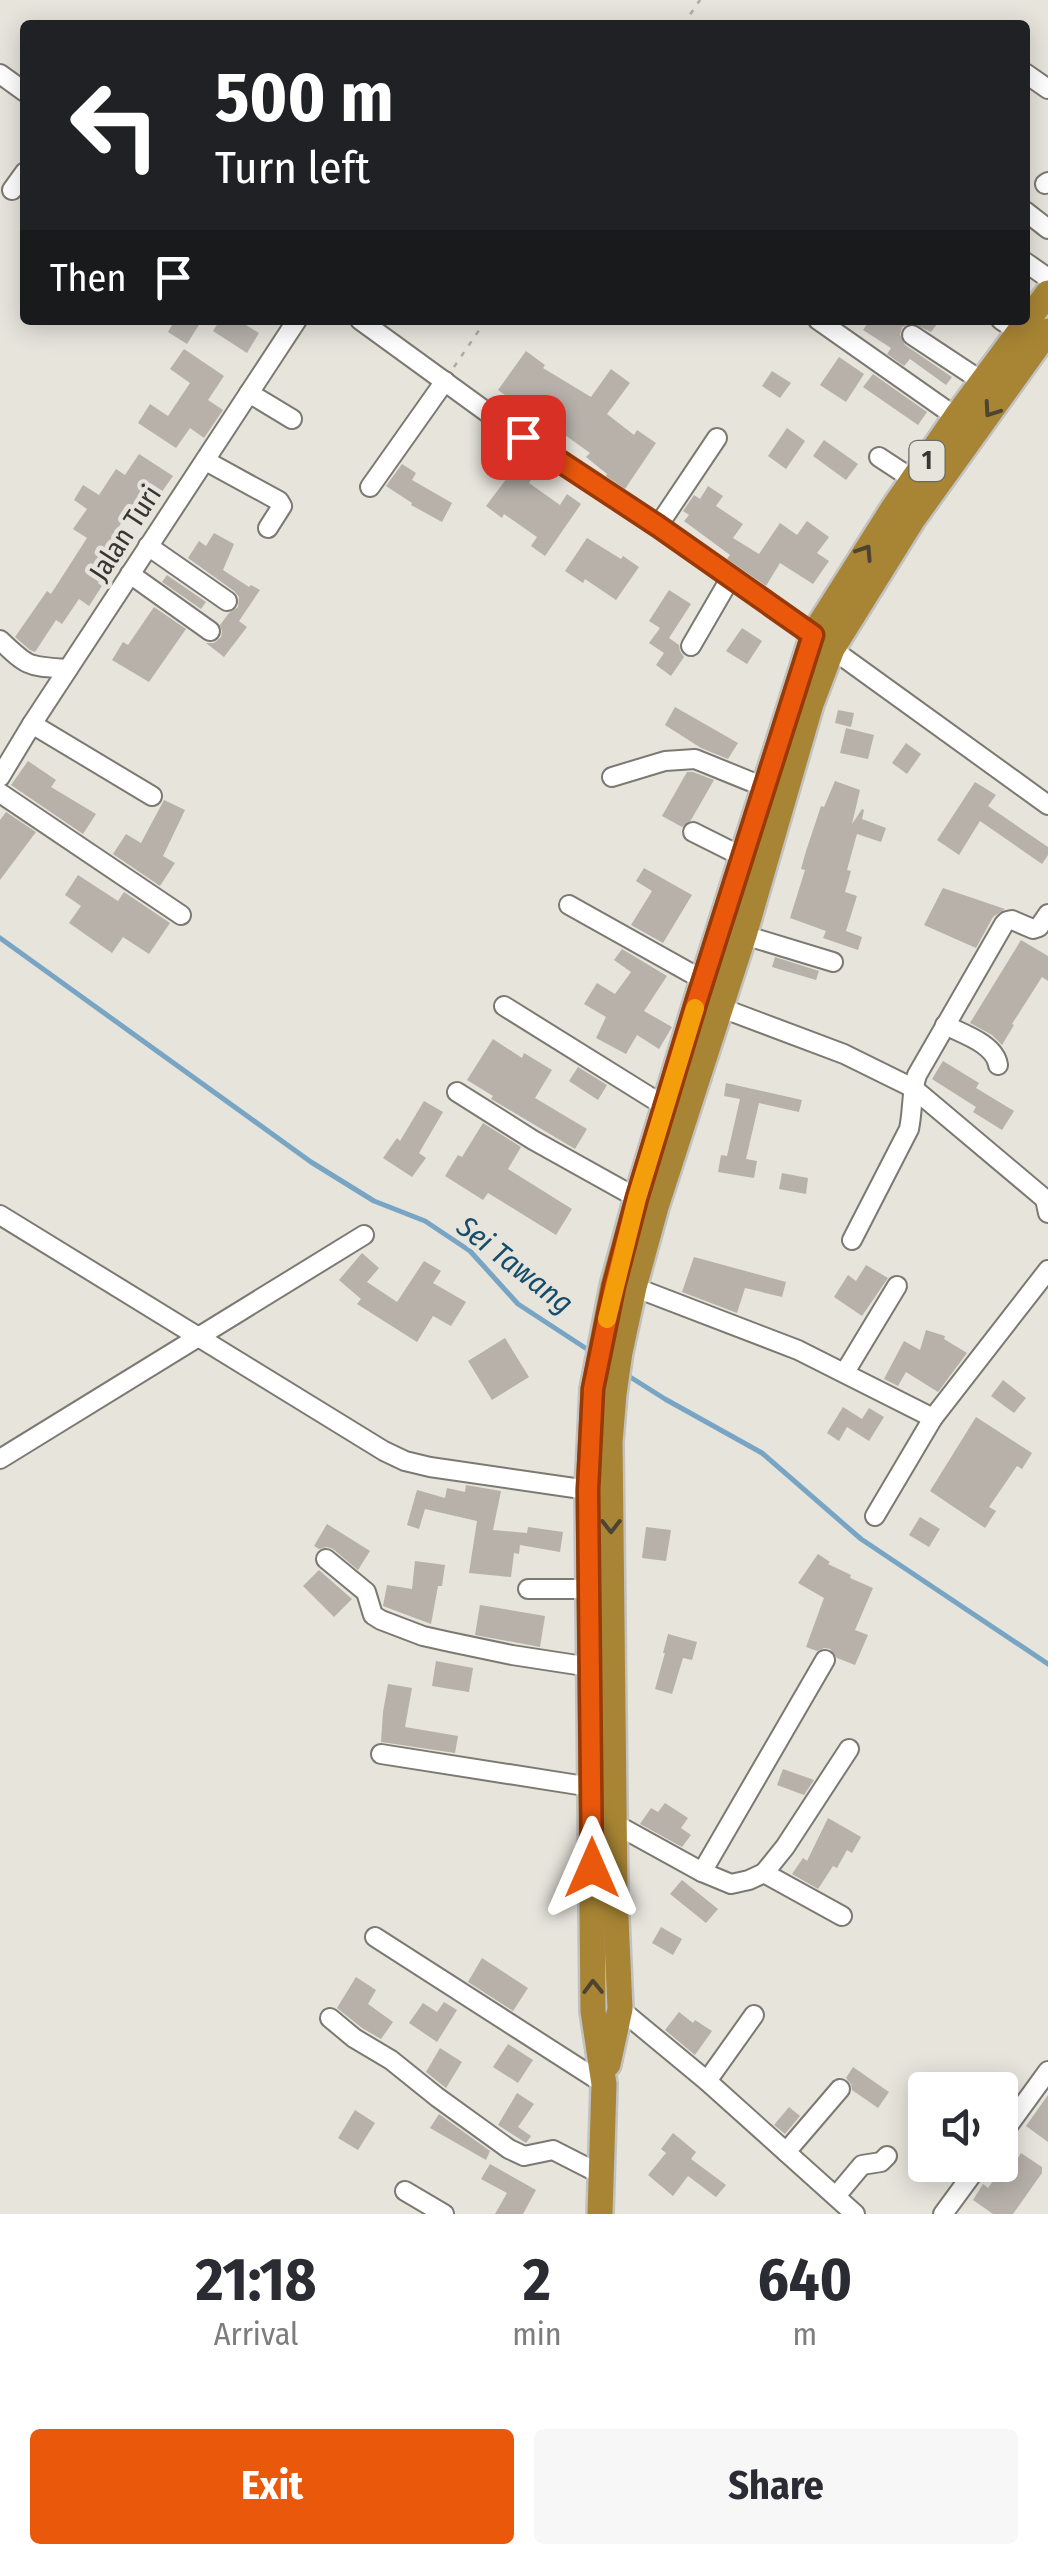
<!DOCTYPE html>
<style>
:root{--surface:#fff;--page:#f7f7f7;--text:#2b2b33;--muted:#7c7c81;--accent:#ea580c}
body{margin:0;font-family:"Fira Sans Condensed",sans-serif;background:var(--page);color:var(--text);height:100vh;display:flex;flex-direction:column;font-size:38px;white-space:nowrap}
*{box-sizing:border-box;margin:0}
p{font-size:32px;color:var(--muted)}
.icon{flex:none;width:55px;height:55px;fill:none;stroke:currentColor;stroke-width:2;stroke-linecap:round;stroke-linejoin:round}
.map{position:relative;height:2214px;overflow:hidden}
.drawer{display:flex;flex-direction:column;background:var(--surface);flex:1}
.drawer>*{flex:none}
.hud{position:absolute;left:20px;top:20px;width:1010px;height:305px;border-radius:10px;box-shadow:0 5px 25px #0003;background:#202124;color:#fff;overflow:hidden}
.buttons{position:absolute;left:908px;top:2072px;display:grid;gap:20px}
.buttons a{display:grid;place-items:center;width:110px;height:110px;border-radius:10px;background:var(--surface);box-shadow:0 5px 25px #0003;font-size:50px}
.pin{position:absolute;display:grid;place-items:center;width:85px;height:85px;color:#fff;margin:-42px;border-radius:20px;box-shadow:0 5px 15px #0006}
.me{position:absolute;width:110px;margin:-55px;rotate:0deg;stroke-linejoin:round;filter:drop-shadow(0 0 8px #0008)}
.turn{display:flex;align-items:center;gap:35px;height:210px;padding:0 30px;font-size:45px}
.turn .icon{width:130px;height:130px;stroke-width:2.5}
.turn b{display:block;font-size:70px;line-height:85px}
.then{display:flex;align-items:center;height:95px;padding:0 30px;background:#0003;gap:20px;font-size:38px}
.eta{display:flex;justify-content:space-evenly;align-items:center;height:170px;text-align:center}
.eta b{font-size:60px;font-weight:700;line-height:70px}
.cta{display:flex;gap:20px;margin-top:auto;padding:20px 30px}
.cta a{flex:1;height:115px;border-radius:10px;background:var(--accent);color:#fff;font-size:40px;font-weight:700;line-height:115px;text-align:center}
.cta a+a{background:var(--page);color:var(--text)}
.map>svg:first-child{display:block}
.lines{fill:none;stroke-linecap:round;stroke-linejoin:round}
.stream{stroke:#78a5c3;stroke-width:5}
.building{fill:#b7b1aa}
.minor-casing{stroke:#7c7972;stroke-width:22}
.highway-casing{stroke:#c3c2c2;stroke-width:30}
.path{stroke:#acaba4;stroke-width:2.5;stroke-dasharray:5 8;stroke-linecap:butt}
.minor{stroke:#fff;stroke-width:18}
.highway{stroke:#a88534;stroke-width:25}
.oneway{stroke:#4d4532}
.route-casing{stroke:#983908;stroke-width:25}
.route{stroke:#ea580c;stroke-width:18}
.slow{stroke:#f59e0b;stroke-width:18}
.labels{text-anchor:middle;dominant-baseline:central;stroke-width:9;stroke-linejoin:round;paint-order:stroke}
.shield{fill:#e6e4db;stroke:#6b6a65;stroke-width:2.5}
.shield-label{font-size:25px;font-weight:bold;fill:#363532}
.street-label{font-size:28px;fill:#363532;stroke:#e6e4db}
.water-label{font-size:30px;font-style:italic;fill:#154c6b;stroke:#e6e4db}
</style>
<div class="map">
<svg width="1048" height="2214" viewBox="0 0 1048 2214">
<rect width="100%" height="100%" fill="#e6e4db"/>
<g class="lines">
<g class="stream">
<polyline points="0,938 311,1162 374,1201 425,1221 470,1251 518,1304 593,1353"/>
<polyline points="627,1375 665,1399 762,1453 861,1539 1048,1664"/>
</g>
</g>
<g class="building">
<polygon points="175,320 202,320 187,344 168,332"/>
<polygon points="220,320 238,320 259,333 247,353 213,331"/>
<polygon points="870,320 940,320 931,332 912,323 902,327 900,335 905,345 952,377 946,385 910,359 904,366 887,354 891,348 863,330"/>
<polygon points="184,349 224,376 208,400 223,410 204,438 190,428 176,448 138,423 150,404 168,416 190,383 170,369"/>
<polygon points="526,351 545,365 543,368 591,397 611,369 630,383 607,414 634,435 637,430 656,443 625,489 606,476 607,474 586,457 590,453 558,430 556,433 541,423 544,418 519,400 517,404 498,390"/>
<polygon points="839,357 864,374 846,402 820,385"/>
<polygon points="772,371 791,383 780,398 762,386"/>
<polygon points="873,374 927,412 918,425 863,387"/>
<polygon points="787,428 805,441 786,469 768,456"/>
<polygon points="824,440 858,464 846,480 813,456"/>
<polygon points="139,454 173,476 161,493 148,485 115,532 123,537 109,559 112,560 98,583 102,586 89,606 79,599 62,624 56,620 35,652 30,650 15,637 47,591 51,594 87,538 73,529 87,509 74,500 83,485 99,495 116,469 125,475"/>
<polygon points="402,464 416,473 412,480 452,503 442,522 411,505 412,503 386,486"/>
<polygon points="516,466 532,478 529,483 560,505 567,494 581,504 545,556 531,546 537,537 504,514 502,518 486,506"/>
<polygon points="708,486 723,496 716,506 743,524 733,538 759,554 780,523 797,535 807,521 829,537 817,553 829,561 813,584 780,563 766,586 727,559 730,555 684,521 689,515 683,511 694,495 700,499"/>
<polygon points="214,533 234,544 223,570 249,587 251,585 260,590 239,621 247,627 224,657 206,643 214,643 221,637 222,631 220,625 229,613 238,607 239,597 234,591 188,558 199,541 206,546"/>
<polygon points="587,538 621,559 623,556 639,567 616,600 585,579 583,583 565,571"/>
<polygon points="167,575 206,602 201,609 162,582"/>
<polygon points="669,590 691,604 669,638 679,645 680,651 684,657 671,676 656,665 664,653 649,643 660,628 649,621"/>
<polygon points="154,607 186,629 149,682 112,660 123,642 128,645"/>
<polygon points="742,628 762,641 747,664 726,651"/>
<polygon points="675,707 738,743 728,759 701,748 665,725"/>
<polygon points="838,710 854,713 851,727 835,723"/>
<polygon points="846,728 874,735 868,759 840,753"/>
<polygon points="906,743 921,754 907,774 892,763"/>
<polygon points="28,761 56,780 51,787 96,814 83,834 11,785"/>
<polygon points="687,772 693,772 714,780 691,820 682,827 662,816"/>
<polygon points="835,781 860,790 852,824 862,809 864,810 862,819 886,828 881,842 857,834 847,870 851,871 845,892 857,896 846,931 862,937 858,950 823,938 826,931 790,918 805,870 801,869 806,851 821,806 824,807"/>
<polygon points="975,782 996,795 988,806 1048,847 1048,855 1042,864 980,821 959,855 937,840"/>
<polygon points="164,800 185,810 163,856 175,863 160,886 113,854 126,834 141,843"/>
<polygon points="6,812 36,832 0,880 0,820"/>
<polygon points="644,868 692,895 663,943 631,925 652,891 636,881"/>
<polygon points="78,875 118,901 124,892 170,923 149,954 123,937 112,953 69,923 81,906 65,895"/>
<polygon points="943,888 1005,909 993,917 976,948 924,925"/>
<polygon points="1021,940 1048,956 1048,981 1042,977 1012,1024 1014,1025 1002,1045 992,1035 970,1023"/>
<polygon points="622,949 667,976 644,1011 672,1027 659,1049 637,1035 626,1054 596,1038 606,1017 584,1004 597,983 615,994 631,972 614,960"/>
<polygon points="775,957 819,971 816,980 772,967"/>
<polygon points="493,1039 522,1058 524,1053 552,1070 535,1098 587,1129 575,1149 491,1099 493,1096 467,1080"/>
<polygon points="943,1061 979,1083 976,1088 1014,1111 1002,1130 973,1112 976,1107 932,1079"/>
<polygon points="578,1067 607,1085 598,1100 569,1081"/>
<polygon points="726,1083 802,1100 799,1112 759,1103 746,1159 757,1161 754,1178 718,1172 721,1155 727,1156 740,1099 724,1096"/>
<polygon points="424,1101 443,1112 419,1153 426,1158 412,1177 383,1158 397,1138 400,1141"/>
<polygon points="483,1123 521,1147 508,1169 572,1209 556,1235 488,1193 483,1200 445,1176 458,1155 462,1157"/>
<polygon points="782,1173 808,1178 806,1194 779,1189"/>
<polygon points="362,1253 379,1268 367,1282 397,1302 424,1261 441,1271 433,1283 466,1302 451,1326 433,1316 417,1342 357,1304 361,1299 339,1280"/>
<polygon points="694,1257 786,1282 782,1297 745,1288 737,1313 682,1292"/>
<polygon points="866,1265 888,1278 862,1316 834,1297 848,1275 856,1281"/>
<polygon points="926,1330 945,1336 944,1339 967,1353 938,1392 906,1372 898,1386 884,1379 904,1341 920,1350"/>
<polygon points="505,1338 529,1377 492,1400 468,1361"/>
<polygon points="1003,1380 1026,1398 1014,1413 991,1396"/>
<polygon points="843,1407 862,1419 869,1408 884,1417 869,1441 847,1427 839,1441 827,1433"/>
<polygon points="976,1417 1032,1453 1022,1469 1017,1466 989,1507 996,1511 985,1528 930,1491"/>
<polygon points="466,1485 501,1491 493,1530 527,1533 528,1527 563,1532 560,1552 520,1545 519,1554 514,1553 511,1577 469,1573 477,1521 425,1509 419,1529 407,1525 417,1490 445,1498 447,1488 465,1492"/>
<polygon points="920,1517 940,1529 929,1547 909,1535"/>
<polygon points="327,1524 370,1551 358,1570 333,1549 327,1547 319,1549 314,1546"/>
<polygon points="646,1527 671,1530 666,1561 642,1558"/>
<polygon points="818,1554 830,1562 828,1564 851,1575 850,1578 873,1588 855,1630 868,1635 855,1665 837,1658 830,1649 824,1648 817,1651 806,1647 824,1598 798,1583"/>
<polygon points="415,1561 445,1565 442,1586 438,1586 431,1624 383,1606 387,1585 412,1589"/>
<polygon points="319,1570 352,1599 334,1617 303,1586"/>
<polygon points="480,1605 545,1616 540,1647 475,1635"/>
<polygon points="668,1634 697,1642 692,1660 683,1658 672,1694 655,1689 665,1653 663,1653"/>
<polygon points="436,1661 473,1668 469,1692 432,1686"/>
<polygon points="388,1684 412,1688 405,1727 458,1736 455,1753 381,1742 383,1712"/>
<polygon points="783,1769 814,1780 804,1795 777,1785"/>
<polygon points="665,1803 688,1818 681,1828 691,1835 682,1847 640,1824 651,1808 658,1812"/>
<polygon points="828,1818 861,1837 852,1853 847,1850 837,1868 833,1866 818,1889 792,1874 803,1858 807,1861"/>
<polygon points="682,1880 718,1909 706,1923 670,1894"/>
<polygon points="661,1927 682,1939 673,1955 652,1943"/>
<polygon points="482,1958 528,1988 513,2011 468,1982"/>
<polygon points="356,1977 376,1990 368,2004 393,2022 381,2039 362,2028 337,2008"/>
<polygon points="444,2002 457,2010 437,2042 409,2023 423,2003 437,2012"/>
<polygon points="679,2012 693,2023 695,2020 712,2031 695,2055 665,2030"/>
<polygon points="508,2044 533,2060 518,2083 493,2067"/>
<polygon points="440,2048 462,2062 446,2088 426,2072"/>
<polygon points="853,2067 889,2092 878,2108 852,2090 851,2084 846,2078"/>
<polygon points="517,2093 534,2104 518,2127 531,2136 526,2143 498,2125"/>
<polygon points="1048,2095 1048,2142 1026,2126"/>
<polygon points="789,2107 800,2116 785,2134 774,2125"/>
<polygon points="355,2110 375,2123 358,2150 338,2138"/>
<polygon points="439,2114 490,2151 486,2160 430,2128"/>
<polygon points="673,2133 696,2152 691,2159 726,2185 716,2197 688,2176 673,2196 648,2175 666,2153 661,2149"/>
<polygon points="1021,2153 1042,2167 1042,2173 1013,2214 993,2214 973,2200 983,2184 988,2188 1005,2165 1011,2169"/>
<polygon points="490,2164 536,2190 523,2214 495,2214 507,2193 481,2179"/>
</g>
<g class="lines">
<g class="minor-casing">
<g id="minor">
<polyline points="1025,73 1048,89"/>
<polyline points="0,74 25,92"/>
<polyline points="1045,184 1048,182"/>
<polyline points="12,190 25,172"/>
<polyline points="1025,211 1048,229"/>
<polyline points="1025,262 1048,278"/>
<polyline points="360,320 499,421 658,526 813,635"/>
<polyline points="818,320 956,417"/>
<polyline points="1001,320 1019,332"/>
<polyline points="912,335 983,382"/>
<polyline points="249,393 292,419"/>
<polyline points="879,457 914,480"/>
<polyline points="206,461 279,501 282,506 268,528"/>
<polyline points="370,487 445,381"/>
<polyline points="658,526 717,438"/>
<polyline points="148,546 227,601"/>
<polyline points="130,574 210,631"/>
<path d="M0,640C29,668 28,666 68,669"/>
<polyline points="691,646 731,577"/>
<polyline points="832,649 1048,805"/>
<polyline points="32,724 152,796"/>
<polyline points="0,777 32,724 297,320"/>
<polyline points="612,777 665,761 695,759 764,787"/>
<polyline points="0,793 181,915"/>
<polyline points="693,832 743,857"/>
<polyline points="569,905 703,980"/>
<polyline points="744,935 833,962"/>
<polyline points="504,1006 666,1107"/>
<polyline points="719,1007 844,1054 913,1088 1045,1199 1048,1213"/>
<path d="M945,1025C963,1034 995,1044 998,1065"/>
<polyline points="457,1092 533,1140 637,1198"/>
<polyline points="0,1215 384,1451 405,1461 430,1467 588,1490"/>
<path d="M852,1240L909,1129C913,1111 911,1092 917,1075L1004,924L1007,921L1012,920L1033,929L1039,927L1048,914"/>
<polyline points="634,1287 798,1350 933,1418"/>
<polyline points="845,1372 897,1286"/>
<polyline points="0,1459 364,1235"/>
<polyline points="875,1516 933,1418 1048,1270"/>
<polyline points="326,1559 366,1592 373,1615 381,1620 423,1636 450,1642 512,1655 590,1667"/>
<polyline points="528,1589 588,1589"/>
<polyline points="381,1754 591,1787"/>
<polyline points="615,1824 702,1872 731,1884 749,1880 764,1873 785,1847 849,1749"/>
<polyline points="702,1872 825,1660"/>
<polyline points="764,1873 842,1916"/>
<polyline points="375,1937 604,2084"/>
<polyline points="620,2009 707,2081 855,2214"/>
<polyline points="330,2018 354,2038 391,2060 437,2097 509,2149 524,2156 553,2150 602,2175"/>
<polyline points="707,2081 754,2015"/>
<polyline points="1000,2137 1048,2071"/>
<polyline points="786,2152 840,2089"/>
<polyline points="405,2191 444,2214"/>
<polyline points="836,2196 862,2165 881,2162 887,2156"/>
<polyline points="943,2214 979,2165"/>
</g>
</g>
<g class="highway-casing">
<g id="highway">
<polyline points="608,2064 620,2009 615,1895 610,1442 614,1394 620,1352 634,1287 656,1207 744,935 811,704 832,649 913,519 1048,331"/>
<polyline points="600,2214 604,2084 593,2011 588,1490 593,1389 613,1286 637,1198 697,1000 813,635 894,507 956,417 1048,293"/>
</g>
</g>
<g class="path">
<polyline points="683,25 700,0"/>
<polyline points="454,367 486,320"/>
</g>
<use href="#minor" class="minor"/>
<use href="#highway" class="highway"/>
</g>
<defs><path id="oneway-chevron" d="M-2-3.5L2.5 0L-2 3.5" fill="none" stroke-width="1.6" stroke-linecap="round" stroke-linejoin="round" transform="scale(2.5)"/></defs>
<g class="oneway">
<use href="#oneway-chevron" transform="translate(991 410) rotate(125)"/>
<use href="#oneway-chevron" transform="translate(865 552) rotate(-57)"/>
<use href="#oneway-chevron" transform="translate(611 1526) rotate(90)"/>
<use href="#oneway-chevron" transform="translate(593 1987) rotate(-91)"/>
</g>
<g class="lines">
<g class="route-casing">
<polyline id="route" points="523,437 658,526 813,635 697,1000 637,1198 614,1286 593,1389 588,1490 592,1868"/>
</g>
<use href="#route" class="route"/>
<polyline class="slow" points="607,1319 637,1198 695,1008"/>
</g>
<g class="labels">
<rect class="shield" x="909.5" y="441" width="35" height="40" rx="8"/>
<g class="shield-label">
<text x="927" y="461">1</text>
</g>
<g class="street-label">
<text transform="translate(125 533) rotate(-57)">Jalan Turi</text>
</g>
<g class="water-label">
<text transform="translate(515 1265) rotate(38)">Sei Tawang</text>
</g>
</g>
</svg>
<div class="buttons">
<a><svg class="icon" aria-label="sound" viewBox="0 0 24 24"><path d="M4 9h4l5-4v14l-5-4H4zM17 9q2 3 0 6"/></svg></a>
</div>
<div class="pin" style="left:523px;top:437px;background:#d93025"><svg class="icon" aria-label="arrive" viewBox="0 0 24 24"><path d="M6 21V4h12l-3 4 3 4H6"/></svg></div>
<svg class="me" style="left:592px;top:1868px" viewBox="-20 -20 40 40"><path d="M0-17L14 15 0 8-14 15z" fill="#ea580c" stroke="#fff" stroke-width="4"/></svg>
<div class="hud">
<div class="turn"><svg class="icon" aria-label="left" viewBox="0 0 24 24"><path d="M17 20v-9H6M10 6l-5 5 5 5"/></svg><div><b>500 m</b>Turn left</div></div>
<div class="then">Then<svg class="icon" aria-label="arrive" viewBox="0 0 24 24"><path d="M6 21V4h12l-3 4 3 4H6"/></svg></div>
</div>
</div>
<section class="drawer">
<div class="eta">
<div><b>21:18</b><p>Arrival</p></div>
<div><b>2</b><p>min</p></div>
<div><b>640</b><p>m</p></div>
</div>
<div class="cta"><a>Exit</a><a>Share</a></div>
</section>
